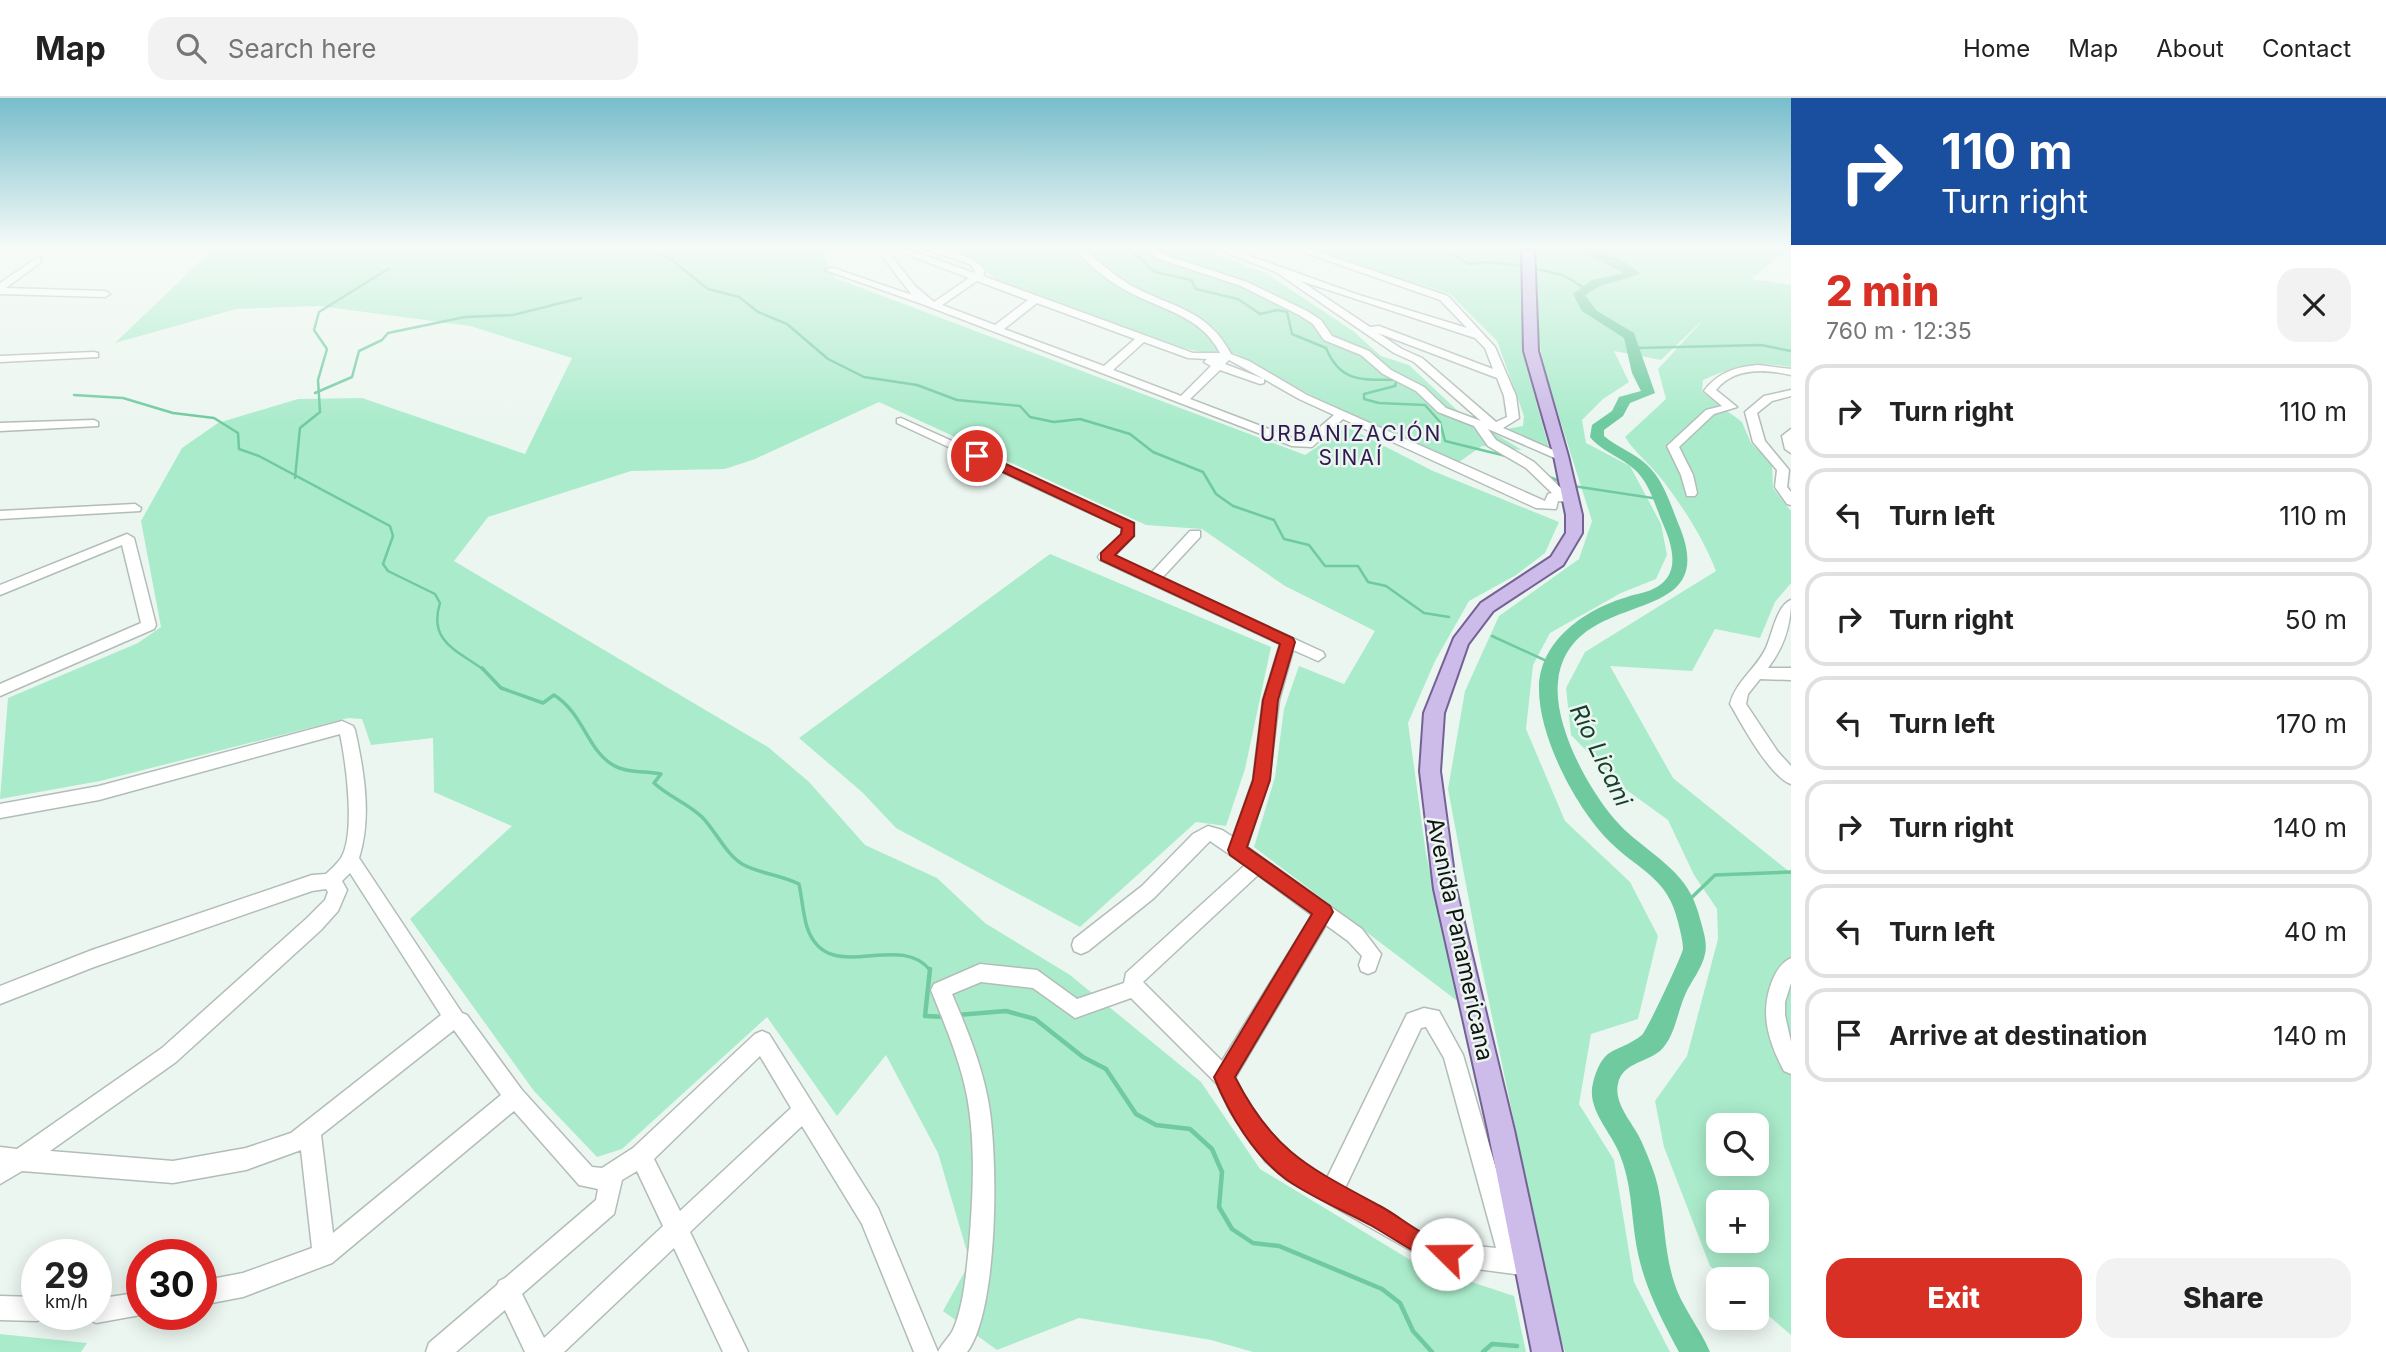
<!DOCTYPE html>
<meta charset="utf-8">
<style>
:root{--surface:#fff;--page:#f2f2f2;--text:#222;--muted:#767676;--line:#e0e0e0;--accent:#d93025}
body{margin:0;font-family:Inter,sans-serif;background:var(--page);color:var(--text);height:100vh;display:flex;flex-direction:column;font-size:26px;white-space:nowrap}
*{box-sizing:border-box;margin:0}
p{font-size:23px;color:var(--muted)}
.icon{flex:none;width:38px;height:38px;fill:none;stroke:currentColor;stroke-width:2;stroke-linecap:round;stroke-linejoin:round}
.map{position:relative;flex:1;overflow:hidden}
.details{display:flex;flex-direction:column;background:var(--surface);width:595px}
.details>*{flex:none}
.guide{background:#1a4fa0;color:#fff;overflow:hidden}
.fabs{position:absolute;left:1706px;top:1015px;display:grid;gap:14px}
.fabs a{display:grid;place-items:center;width:63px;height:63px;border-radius:14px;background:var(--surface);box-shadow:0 4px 18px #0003;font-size:35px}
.speed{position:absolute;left:21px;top:1141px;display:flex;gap:14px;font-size:35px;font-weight:700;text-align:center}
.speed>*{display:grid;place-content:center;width:91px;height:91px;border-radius:50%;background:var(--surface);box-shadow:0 4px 18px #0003;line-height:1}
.speed small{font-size:18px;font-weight:400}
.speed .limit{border:10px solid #d22;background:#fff;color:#111}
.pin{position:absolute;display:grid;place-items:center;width:60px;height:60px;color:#fff;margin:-30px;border:4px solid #fff;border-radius:50%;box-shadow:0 2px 7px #0007}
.me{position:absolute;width:77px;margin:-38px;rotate:292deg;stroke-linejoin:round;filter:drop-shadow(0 0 5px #0008)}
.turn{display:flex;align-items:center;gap:24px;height:147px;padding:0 35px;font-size:32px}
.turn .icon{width:91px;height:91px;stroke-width:2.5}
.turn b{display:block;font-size:49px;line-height:60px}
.round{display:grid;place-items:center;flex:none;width:74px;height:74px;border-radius:21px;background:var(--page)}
.overview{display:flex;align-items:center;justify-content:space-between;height:119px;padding:0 35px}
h1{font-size:42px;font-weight:800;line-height:52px;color:var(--accent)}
.button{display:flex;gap:14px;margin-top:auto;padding:14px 35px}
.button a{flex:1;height:80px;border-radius:21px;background:var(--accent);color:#fff;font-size:28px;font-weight:800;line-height:80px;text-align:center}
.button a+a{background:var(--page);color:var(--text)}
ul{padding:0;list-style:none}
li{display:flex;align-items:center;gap:21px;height:94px;margin:0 14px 10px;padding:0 21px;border:4px solid var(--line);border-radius:21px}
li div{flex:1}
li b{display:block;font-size:26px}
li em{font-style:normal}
header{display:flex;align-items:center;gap:42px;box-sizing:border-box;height:98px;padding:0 35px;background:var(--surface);border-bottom:2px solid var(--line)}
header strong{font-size:33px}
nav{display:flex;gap:38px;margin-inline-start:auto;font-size:24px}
.search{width:490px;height:63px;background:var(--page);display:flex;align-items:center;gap:18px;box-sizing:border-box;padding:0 24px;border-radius:21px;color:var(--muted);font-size:26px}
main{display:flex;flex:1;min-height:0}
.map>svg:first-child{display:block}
.green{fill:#aaebcb;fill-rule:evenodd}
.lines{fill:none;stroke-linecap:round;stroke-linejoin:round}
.stream-far2{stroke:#6fcaa0;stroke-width:2.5}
.stream-far1{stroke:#6fcaa0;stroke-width:3.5}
.stream{stroke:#6fcaa0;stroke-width:4.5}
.river{fill:#6fcaa0;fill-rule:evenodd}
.minor-casing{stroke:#b3bdb8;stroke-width:3}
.major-casing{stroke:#756294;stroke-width:4}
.minor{fill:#fff;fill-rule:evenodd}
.major{fill:#cdbbe9;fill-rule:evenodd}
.route{fill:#d93025;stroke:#8d1f18;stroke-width:2}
.labels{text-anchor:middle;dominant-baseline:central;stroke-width:5;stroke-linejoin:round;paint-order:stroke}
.far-neighbourhood-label{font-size:21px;letter-spacing:2px;fill:#321851;stroke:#ecf6f0}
.street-label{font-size:23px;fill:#101311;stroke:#ecf6f0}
.water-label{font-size:24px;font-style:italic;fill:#153e2c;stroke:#ecf6f0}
</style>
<header>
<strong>Map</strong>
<div class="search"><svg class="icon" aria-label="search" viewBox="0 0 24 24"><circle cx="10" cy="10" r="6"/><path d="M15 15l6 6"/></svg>Search here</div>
<nav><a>Home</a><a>Map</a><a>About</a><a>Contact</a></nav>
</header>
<main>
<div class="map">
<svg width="1791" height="1254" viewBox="0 0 1791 1254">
<rect width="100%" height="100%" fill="#ecf6f0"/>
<g class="green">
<polygon points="187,148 820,148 835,180 1305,357 1347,329 1433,373 1559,424 1545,455 1516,477 1469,503 1435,563 1408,625 1426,756 1460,905 1254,749 1275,679 1284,611 1299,568 1344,586 1375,533 1285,488 1202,431 1146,427 879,304 755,361 725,371 631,373 488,419 454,463 768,649 809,684 865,747 937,780 985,825 1070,877 1201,984 1260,1071 1417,1166 1514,1198 1526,1254 1253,1254 1211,1242 1079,1220 997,1252 943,1213 970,1164 938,1055 886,957 837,1018 767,919 622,1051 597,1059 534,993 410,821 512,728 434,694 433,640 371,647 362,621 348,620 100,683 0,701 8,600 138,545 161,529 141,423 182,350 218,325 298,301 362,300 525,356 572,260 470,228 320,208 236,211 115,245 215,149"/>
<polygon points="939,148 1192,148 1266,175 1353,233 1381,258 1409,267 1459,314 1522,352 1482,348 1459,364 1314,299 1235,255 1205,255 1184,250 996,182 974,161"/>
<polygon points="1298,148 1524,148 1523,256 1549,350 1506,331 1523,328 1524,318 1497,243 1450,196"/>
<path d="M1533,148H1791L1751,181L1791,187V269C1756,263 1734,268 1703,282L1702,294L1742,324L1751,345L1772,366L1773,390L1791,413V485L1775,504L1760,540L1715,531L1692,573L1610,568L1673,680L1791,775V1237L1757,1208V1181H1726L1710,1168L1664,1049L1655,1003L1687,958L1718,841L1717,811L1694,777L1668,722L1621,688L1571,637L1566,590L1585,554L1716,473C1703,440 1685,412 1664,384C1652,368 1636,356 1625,339L1666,301L1658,271L1706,219L1661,262L1614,253L1629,284L1603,301L1582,322L1586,345L1630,368L1661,426L1667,457L1656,481L1621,495L1550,535L1533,567L1526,631L1565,723L1630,784L1658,838L1638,921L1591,936L1579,1006L1614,1062L1634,1184L1670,1254H1565L1556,1225L1479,856L1448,691L1465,593L1499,518L1579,461L1592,423L1542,265L1534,194ZM1718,1027H1757V1066H1718ZM1718,1104H1757V1143H1718Z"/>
<polygon points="1050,456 1271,549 1245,671 1226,728 1196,724 1080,829 896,730 862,694 799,640"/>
<polygon points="0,1236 87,1245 81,1254 0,1254"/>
</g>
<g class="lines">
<g class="stream-far2">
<polyline points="629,148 669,160 708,191 739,199 758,214 787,226 828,261 864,279 917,287 957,302 1020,308 1030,319 1054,324 1080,321 1130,336 1153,354 1203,374 1216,396 1233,408 1274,422 1284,441 1309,447 1325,468 1358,468 1368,484 1386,488 1424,515 1449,519"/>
<path d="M1126,148L1155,174L1191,182L1196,191L1238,201L1260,216L1277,212L1287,214L1292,236L1326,250C1341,286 1363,281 1397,282L1395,288L1364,296V301L1379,305L1425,307L1440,324L1445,343L1506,358"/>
<polyline points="1408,148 1446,152 1469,166 1487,164 1525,168"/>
<polyline points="1533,170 1563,177 1586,191"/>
<polyline points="1636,250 1761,247 1791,253"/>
<polyline points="315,295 352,279 359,253 382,242 388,235 465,219 513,217 581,200"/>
<path d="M74,297L123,300L173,315L214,320L238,335L239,351L259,358L390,428L393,438L383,466L388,473L435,496L440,505C428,544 457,552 484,572"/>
<polyline points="1547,378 1562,384"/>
<polyline points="295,380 300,330 320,314 318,282 327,251 314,232 319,214 388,171"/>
<polyline points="1573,388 1659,401"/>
<polyline points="1492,538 1551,565"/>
</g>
<g class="stream-far1">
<path d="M482,570L501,590L543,605L554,597C584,616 587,652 613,667C626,675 646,673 661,676L654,685C669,699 689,706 703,720C716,734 727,757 742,766C760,776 779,776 799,786C802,800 803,816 807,829C827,890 898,832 930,872"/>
<polyline points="1686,805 1715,777 1791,774"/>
</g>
<g class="stream">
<polyline points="930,871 925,918 946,919"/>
<polyline points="957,917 1006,913 1035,921 1083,959 1106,971 1136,1016 1156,1027 1190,1031 1212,1051 1222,1074 1219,1109 1232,1131 1253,1145 1279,1148 1382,1191 1400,1205 1413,1233 1432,1254"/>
<polyline points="1483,1254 1492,1246 1517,1248"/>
</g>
<path class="river" d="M1570,148C1593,148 1623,159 1640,176L1600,188L1585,197L1597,213L1634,235L1655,295L1630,305L1623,318L1604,332V338C1617,349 1634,355 1646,366C1663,381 1670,405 1678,425C1727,537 1569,483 1558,584C1553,630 1594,704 1627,734C1657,761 1688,775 1699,817C1702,829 1708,844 1705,856C1702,871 1691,883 1685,897C1677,915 1675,939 1660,953C1645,965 1622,965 1618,986C1613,1007 1636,1028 1643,1047C1649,1061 1655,1075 1658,1089C1665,1121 1664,1153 1674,1184C1681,1208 1700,1230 1710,1254H1679C1659,1217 1641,1182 1635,1139C1631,1110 1631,1085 1620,1057C1612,1035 1586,1011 1593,985C1604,945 1616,957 1642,937C1647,932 1682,858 1683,851C1683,843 1680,832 1678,824C1668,780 1640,773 1611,745C1576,711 1538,638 1539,589C1540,542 1586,511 1627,499C1642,494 1656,494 1667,480C1678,465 1670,442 1663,426C1656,410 1651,390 1639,376C1625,360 1603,355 1590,339L1592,327L1612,313L1619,299L1641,293L1632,275L1624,240L1582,213L1573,196L1592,182L1624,175Z"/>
<g class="minor-casing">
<g id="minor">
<path d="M874,148H884L915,188L934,204L969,180L885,148H899L974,175L975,172L969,166L917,148C939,148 970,155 985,172L983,178L1193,255H1220C1201,217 1161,212 1127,193C1106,182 1088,166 1072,148H1082C1099,164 1114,178 1134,189C1174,210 1208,212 1231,256L1249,263L1307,297L1545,403L1548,396L1552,395L1526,370L1488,348L1474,328L1438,314L1416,293L1383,276L1361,257L1324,242L1313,226L1299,217L1241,188L1156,160L1146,148H1156L1162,156L1247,184L1307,213L1321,222L1332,238L1369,253L1391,272L1424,289L1446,310L1481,323L1414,264L1394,255L1276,174L1214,150L1222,148L1356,196L1467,230L1440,202L1286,148H1300L1448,198L1495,249L1516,298L1519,320L1503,330L1567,358L1565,361H1557L1488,331L1496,342L1534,364L1567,396L1576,400L1570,404L1558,403L1556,411L1536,410L1343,321L1312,349L1292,348L922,206L825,172L833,170L912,197ZM977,183L1028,202L995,227L942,207ZM1301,183L1475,240L1485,250L1493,271L1379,228L1370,229ZM1037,205L1135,241L1104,268L1004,231ZM1378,235L1497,280L1504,298L1507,319L1496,324L1422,260L1402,251ZM1144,244L1188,260L1207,261L1204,264L1211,268L1181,298L1113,272ZM1229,262L1264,281L1225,266ZM1220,272L1260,286L1264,285V281L1299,301L1334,317L1305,342H1298L1190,301Z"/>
<polygon points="38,159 41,160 41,164 6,190 105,193 110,196 105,199 0,196 0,185"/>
<polygon points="94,254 98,255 98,259 0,264 0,258"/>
<path d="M1758,267L1791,271V277C1765,271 1734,269 1716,292L1737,309L1714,316L1679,349L1693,377L1697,395L1695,398H1687L1681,377L1667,348L1706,312L1722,308L1704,293C1718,274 1736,269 1758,267Z"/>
<polygon points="1791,292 1791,298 1772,303 1757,315 1765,343 1789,372 1787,389 1791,394 1791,407 1787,406 1775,389 1777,372 1753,344 1745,314 1764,298"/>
<path d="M901,320L1134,425V438L1114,458L1151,475L1190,433H1200V439L1162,480L1323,554L1325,558L1318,563L1293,552L1279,602L1269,682L1247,749L1362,831L1381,856L1375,873L1368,876L1361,873L1359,867L1362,858L1348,843L1326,827L1235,980C1256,1023 1285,1057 1327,1080L1407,916L1424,910L1439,913L1463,957L1520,1153L1537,1158L1541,1166L1537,1174L1529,1178L1447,1167L1424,1160L1287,1082L1265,1063L1231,1015L1217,986L1131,900L1075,920L1033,890L981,884L952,896C966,929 980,962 987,997C999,1049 999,1213 967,1254H914L862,1126L802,1028L690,1134L748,1254H723L674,1150L564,1254H525L505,1212L456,1254H426L429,1245L497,1187L499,1183L505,1180L596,1102L598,1091L579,1087L514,1013L332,1165L243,1199L201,1207V1183L243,1175L312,1150L301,1052L246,1072L173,1085L22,1073L0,1086V1049L17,1051L162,950L307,820L325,802L328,794L326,791L312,793L94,869L0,906V888L92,852L312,777L326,776C331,771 337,766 341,760C356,736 346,664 340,636L99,702L0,720V706L99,688L342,623L353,628L355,632C364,673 372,719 359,760L462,915L467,917L522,992L592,1069L602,1070L633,1050L755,936L762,933L769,936L878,1110L938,1254C942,1245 949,1240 953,1232C964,1207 966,1175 969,1148C973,1099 976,1047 967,998C960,962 945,927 931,892L934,886L980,866L1037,872L1077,901L1124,885L1126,875L1245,767L1210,743L1154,800L1088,853L1081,856L1074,853L1072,847L1074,841L1142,788L1193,736L1208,728L1222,732L1233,739L1253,682L1263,602L1280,546L1100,462L1098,459L1100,456L1121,437L1122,430L897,325V321ZM350,775L441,917L291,1035L246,1050L173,1063L50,1053L176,964L321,832L338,813L347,792L342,783ZM1258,777L1312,817L1222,963L1143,884ZM1426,929L1444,960L1496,1150L1447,1145L1429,1139L1345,1090L1421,930ZM454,932L501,997L333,1135L321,1037ZM760,958L791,1010L680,1113L654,1061ZM637,1073L663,1128L544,1240L522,1196L614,1116L622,1082Z"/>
<polygon points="94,322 98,324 98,328 0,333 0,325"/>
<polygon points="1791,331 1791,355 1785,351 1782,338"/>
<polygon points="135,406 141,410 140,413 0,421 0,413"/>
<polygon points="127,436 134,440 156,527 154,531 0,598 0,586 141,525 122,447 0,497 0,487"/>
<path d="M1791,502C1791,528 1784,549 1768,570H1791V582L1760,581L1748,596L1746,606L1778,654L1791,668V686C1769,678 1742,626 1730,606C1736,583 1756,571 1766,550C1772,537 1777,507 1791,502Z"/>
<path d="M1791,860V885L1785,904V917L1791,944V976L1784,973C1768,943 1759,914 1773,881C1777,872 1782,864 1791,860Z"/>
<polygon points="142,1194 142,1216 146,1216 96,1225 88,1221 86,1216 96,1216 96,1201"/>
<polygon points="0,1198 37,1199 37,1216 47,1216 45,1219 37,1223 0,1222"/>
</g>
</g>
<g class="major-casing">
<polygon id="major" points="1522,148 1534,148 1538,253 1568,358 1582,417 1582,435 1563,467 1493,513 1468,546 1444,615 1440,673 1456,791 1514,1032 1562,1254 1532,1254 1488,1032 1434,791 1420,673 1424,615 1454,540 1481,505 1551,459 1566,435 1566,417 1554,358 1524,253"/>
</g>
<use href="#minor" class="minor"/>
<use href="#major" class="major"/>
</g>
<linearGradient id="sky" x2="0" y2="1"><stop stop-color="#77bdcb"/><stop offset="0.46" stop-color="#f6fbf8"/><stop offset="1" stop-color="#f6fbf8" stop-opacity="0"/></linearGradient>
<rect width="1791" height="324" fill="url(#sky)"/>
<path class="route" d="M973,355H982L1134,425V438L1115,457L1293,540L1295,544L1278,602L1270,682L1247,749L1330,808L1333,814L1235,979C1273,1054 1310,1070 1380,1108C1397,1117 1413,1131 1430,1139C1438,1143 1447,1144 1456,1148L1459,1156L1456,1164L1447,1168C1419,1159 1398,1143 1372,1128C1345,1113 1313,1100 1287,1082C1254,1058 1229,1016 1214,979L1312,816L1230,757L1228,752L1253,682L1263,602L1280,546L1101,462V455L1121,436L1122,430L973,360Z"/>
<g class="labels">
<g class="far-neighbourhood-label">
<text x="1351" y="335">URBANIZACIÓN<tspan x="1351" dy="24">SINAÍ</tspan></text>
</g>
<g class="street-label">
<text transform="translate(1460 841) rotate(78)">Avenida Panamericana</text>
</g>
<g class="water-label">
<text transform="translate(1601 657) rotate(64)">Río Licani</text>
</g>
</g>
</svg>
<div class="fabs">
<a><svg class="icon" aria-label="search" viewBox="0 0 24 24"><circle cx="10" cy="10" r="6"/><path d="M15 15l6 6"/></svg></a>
<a>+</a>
<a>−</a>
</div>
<div class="speed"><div>29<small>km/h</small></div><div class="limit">30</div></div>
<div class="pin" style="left:977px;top:358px;background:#d93025"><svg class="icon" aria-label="arrive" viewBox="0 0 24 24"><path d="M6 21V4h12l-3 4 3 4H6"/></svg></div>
<svg class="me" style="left:1447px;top:1156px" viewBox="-20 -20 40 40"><circle r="19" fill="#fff"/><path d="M0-13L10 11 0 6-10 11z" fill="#d93025"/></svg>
</div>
<section class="details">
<div class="guide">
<div class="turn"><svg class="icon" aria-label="right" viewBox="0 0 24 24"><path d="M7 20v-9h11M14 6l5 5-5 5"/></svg><div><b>110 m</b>Turn right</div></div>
</div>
<div class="overview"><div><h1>2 min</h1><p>760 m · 12:35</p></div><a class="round"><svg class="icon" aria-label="close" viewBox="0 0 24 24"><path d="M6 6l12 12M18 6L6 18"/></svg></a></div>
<ul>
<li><svg class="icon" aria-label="right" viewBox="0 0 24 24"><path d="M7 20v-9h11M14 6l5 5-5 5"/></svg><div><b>Turn right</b></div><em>110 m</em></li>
<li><svg class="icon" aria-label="left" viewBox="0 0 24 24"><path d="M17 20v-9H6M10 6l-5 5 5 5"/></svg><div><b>Turn left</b></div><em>110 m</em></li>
<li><svg class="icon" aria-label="right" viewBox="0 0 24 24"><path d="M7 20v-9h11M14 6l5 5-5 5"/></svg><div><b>Turn right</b></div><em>50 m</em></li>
<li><svg class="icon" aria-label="left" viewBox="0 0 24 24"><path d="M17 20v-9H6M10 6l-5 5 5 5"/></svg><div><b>Turn left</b></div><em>170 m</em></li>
<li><svg class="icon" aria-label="right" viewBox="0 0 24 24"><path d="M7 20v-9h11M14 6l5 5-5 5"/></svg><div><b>Turn right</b></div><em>140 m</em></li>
<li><svg class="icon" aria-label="left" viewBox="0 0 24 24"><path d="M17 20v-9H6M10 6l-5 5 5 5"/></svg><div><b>Turn left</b></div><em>40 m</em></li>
<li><svg class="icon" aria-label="arrive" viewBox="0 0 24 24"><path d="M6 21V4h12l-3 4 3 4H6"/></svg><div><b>Arrive at destination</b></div><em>140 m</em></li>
</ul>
<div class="button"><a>Exit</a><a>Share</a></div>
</section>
</main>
